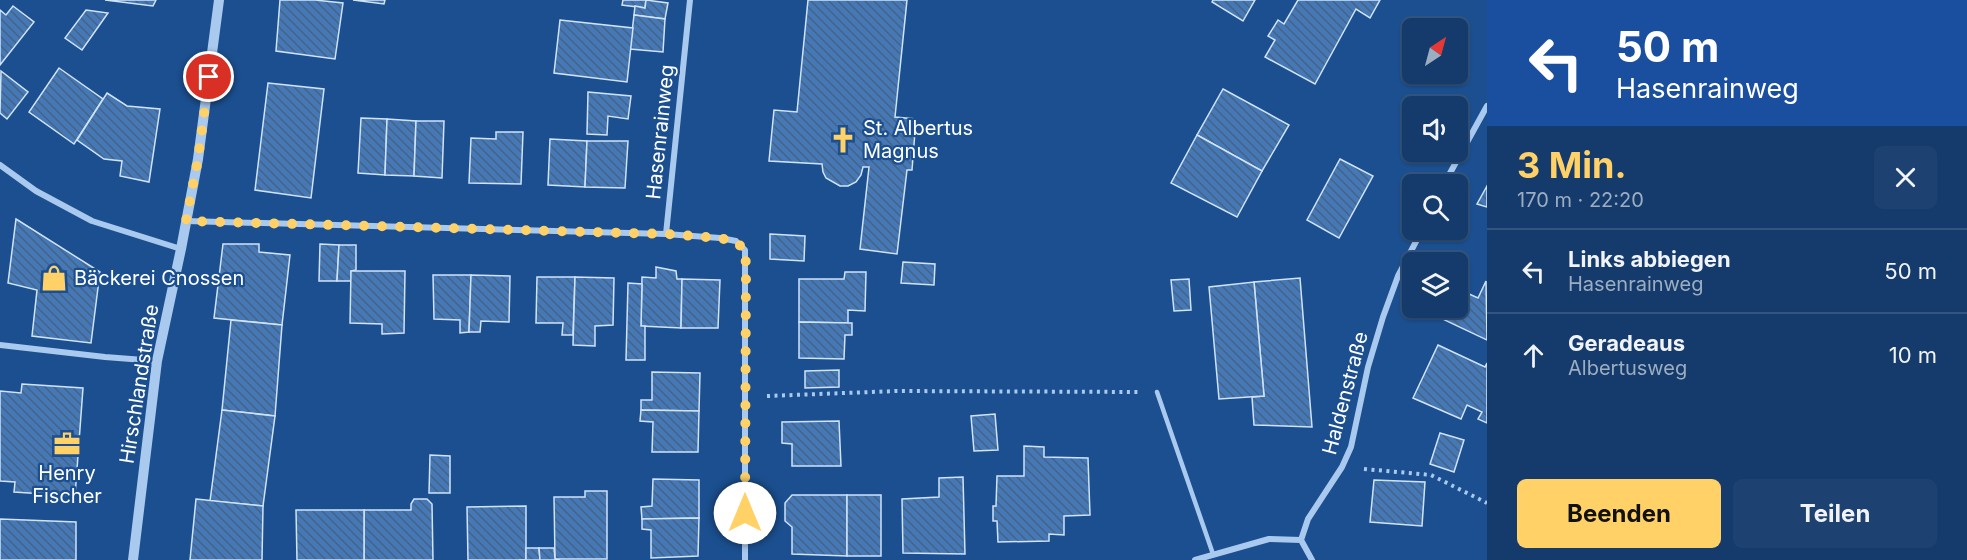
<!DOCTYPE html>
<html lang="de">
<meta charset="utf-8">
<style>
:root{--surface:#143b6b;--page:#1d4271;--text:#f1f3f6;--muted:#9dadc1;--line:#33557e;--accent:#ffd166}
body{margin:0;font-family:Inter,sans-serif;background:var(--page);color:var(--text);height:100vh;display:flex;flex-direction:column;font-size:22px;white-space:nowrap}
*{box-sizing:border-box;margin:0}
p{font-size:20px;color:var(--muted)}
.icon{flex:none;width:33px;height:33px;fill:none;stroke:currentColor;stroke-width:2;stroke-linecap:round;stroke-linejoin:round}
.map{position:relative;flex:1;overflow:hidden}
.details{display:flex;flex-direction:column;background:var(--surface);width:480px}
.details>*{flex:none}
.hud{background:#1a4fa0;color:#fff;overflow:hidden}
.needle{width:39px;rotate:36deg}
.tools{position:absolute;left:1402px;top:18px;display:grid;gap:12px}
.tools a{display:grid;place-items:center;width:66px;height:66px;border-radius:9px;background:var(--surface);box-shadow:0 2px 4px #0004,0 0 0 2px var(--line);font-size:30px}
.pin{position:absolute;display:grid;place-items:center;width:51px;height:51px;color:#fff;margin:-26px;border:3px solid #fff;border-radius:50%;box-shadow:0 2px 6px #0007}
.me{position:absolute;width:66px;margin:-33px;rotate:0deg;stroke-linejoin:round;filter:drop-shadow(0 0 4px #0008)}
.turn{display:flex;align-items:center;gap:21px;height:126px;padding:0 30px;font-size:27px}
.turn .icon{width:78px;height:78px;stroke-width:2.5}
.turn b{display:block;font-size:42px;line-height:51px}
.round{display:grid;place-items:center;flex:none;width:63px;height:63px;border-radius:9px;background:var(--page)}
.overview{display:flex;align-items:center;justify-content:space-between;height:102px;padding:0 30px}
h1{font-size:36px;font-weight:700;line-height:45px;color:var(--accent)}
.button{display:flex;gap:12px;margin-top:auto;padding:12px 30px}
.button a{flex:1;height:69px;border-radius:9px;background:var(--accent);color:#111;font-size:24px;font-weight:700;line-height:69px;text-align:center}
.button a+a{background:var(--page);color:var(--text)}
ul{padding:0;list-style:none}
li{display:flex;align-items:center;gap:18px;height:84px;padding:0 30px;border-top:2px solid var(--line)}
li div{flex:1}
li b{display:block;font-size:22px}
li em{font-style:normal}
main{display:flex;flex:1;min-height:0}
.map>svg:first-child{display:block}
.building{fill:url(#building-back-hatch);stroke:#cfe3fa;stroke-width:1.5}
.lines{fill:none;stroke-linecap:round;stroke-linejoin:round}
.path{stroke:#a9c9ee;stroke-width:4;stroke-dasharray:3 4.5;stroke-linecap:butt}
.service{stroke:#a9c9ee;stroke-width:4.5}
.minor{stroke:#a9c9ee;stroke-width:6}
.tertiary{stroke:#a9c9ee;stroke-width:10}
.route{stroke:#ffd166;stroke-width:10;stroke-dasharray:0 18}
.labels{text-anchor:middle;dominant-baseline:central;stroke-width:4.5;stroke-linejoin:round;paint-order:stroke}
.poi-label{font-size:20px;fill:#fff;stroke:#1b4f8f;text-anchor:start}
.street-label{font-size:20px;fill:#fff;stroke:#1b4f8f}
</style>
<main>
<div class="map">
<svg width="1487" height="560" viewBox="0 0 1487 560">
<defs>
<pattern id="building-back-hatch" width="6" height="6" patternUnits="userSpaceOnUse" patternTransform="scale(1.5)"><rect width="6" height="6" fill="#4478b7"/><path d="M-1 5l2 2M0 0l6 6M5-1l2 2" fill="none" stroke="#486282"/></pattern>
</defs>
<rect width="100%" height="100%" fill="#1b4f8f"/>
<g class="building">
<polygon points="105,0 156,0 153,6"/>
<polygon points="280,0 315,0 343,3 335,59 276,51"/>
<polygon points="353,0 385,0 384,4"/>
<polygon points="623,0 646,0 645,8 622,5"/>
<polygon points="646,0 668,3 665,19 634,15 635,6 645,8"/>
<polygon points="808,0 907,0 895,117 916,119 912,170 907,170 897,254 860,249 869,167 863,167 861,175 856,182 848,186 840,186 826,178 823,172 822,164 769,161 774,110 797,112"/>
<polygon points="1213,0 1255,0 1243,21 1212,2"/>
<polygon points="1298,0 1380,0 1370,18 1356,9 1315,84 1265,57 1275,40 1268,36 1278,20 1284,24"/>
<polygon points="13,6 34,22 0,65 0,10 6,15"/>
<polygon points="86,10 108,13 82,50 65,38"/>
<polygon points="634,15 665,19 663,52 630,49"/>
<polygon points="560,20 633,28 627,82 554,73"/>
<polygon points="59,68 103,99 74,144 29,112"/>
<polygon points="1,71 28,92 7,119 0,113"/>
<polygon points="268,83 324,89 311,198 255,190"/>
<polygon points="1223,89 1289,125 1262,171 1197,135"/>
<polygon points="588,92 631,96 628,119 608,116 607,135 587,134"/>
<polygon points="107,93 127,106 160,109 149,182 120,176 122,161 104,159 77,140"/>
<polygon points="361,118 387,119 385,175 358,173"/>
<polygon points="387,119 416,121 414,176 385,175"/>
<polygon points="416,121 444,121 442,178 414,176"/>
<polygon points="496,132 523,132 521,184 469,183 471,138 496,139"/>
<polygon points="1197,135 1262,171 1237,217 1171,183"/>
<polygon points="550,139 587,141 585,187 548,185"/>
<polygon points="587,141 628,141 625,188 585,187"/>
<polygon points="1340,159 1373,176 1339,238 1307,220"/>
<polygon points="1487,186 1487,207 1477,204"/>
<polygon points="16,219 100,272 91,343 32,336 37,290 8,283"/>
<polygon points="770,234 805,236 804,261 770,259"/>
<polygon points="223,244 259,244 259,252 290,255 282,325 214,318"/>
<polygon points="320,244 339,245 337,281 319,281"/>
<polygon points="339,245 356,245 356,270 351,271 352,281 337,281"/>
<polygon points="903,262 935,264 934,285 901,283"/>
<polygon points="656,267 676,271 677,279 682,279 681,328 641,326 642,277 656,278"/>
<polygon points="351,271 405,271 404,333 382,334 382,324 350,323"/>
<polygon points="845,272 866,272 865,311 848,310 848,323 799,322 799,279 844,279"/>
<polygon points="433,275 471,275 469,332 460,333 460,320 434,319"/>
<polygon points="471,275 510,276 509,322 481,321 480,332 469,332"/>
<polygon points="537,277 575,277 573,335 562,335 563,323 536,323"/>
<polygon points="575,277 614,278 613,325 595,326 595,346 573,345"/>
<polygon points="1300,278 1312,427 1254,425 1252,397 1264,396 1254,282"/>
<polygon points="682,279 720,280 718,328 681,328"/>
<polygon points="1189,279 1191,310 1174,311 1171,280"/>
<polygon points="1486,281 1487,340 1434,315 1438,308 1458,308 1458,289 1478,298"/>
<polygon points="1254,282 1264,396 1219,399 1209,287"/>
<polygon points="628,283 642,284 641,326 645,326 645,360 626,360"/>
<polygon points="231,320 282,325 275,416 222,410"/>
<polygon points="799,322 852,323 852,335 845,335 844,359 799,358"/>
<polygon points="1438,345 1485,367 1487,363 1487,423 1478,419 1482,412 1467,405 1461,419 1413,398"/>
<polygon points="839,370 839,387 805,388 805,371"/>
<polygon points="652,372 700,373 699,411 641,410 641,400 652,400"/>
<polygon points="22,384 83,388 75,496 14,492 15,482 0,481 0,391 21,393"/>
<polygon points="222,410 275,416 263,506 210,501"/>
<polygon points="641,410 699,411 698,452 652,452 653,422 640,421"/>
<polygon points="995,414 998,450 974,451 971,416"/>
<polygon points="839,421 841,466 792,466 792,444 782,443 782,422"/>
<polygon points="1440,433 1464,440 1454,472 1430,464"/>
<polygon points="1024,446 1044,447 1044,457 1088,458 1090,515 1064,516 1064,535 1049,534 1049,541 998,542 997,521 993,521 993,506 996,506 997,476 1024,476"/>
<polygon points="430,455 450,456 450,493 429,493"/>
<polygon points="963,477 965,554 903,553 902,499 939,497 939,478"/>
<polygon points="653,479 699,480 699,518 642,519 641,507 652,506"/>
<polygon points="1374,480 1425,482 1422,526 1370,522"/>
<polygon points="585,491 607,491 607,559 555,559 554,497 585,497"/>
<polygon points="792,495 847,495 847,556 792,554 792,527 785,521 785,503"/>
<rect x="847" y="495" width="34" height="61"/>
<polygon points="196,499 263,506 262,560 190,560"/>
<polygon points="414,499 427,499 432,504 433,560 364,560 364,510 411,510 411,504"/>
<polygon points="526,506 526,560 468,560 467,507"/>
<polygon points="296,510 364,510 364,560 297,560"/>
<polygon points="699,518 698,556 651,558 651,530 642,529 642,519"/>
<polygon points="0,519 76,522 76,560 0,560"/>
<polygon points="526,548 539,548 540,560 519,560 526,560"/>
<polygon points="539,548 554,548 555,559 560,560 540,560"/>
</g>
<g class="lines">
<g class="path">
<polyline points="767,396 897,391 1138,392"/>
<polyline points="1364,469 1431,475 1487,503"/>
</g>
<polyline class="service" points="1157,392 1213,554"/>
<g class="minor">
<polyline points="690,0 666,234 720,238 736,241 745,250 745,560"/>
<polyline points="0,165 36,191 92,221 181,249"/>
<polyline points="1444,184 1487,106"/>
<polyline points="186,221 666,234"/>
<polyline points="0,345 105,357 157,361"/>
<polyline points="1195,560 1269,539 1301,540"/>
<polyline points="1312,560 1301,540 1308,519 1342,467 1351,447 1368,367 1383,317 1398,276 1422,230"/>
</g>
<polyline class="tertiary" points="133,560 157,361 181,249 198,159 219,0"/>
</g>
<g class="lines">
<polyline class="route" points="209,77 198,159 186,221 666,234 720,238 736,242 745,250 746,266 745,513"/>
</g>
<defs>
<g id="church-bare" transform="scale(2.07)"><path d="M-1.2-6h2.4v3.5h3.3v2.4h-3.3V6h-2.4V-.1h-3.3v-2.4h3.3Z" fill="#ffd166" stroke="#1b4f8f" stroke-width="2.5" paint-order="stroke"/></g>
<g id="shop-bare" transform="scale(2.07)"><path d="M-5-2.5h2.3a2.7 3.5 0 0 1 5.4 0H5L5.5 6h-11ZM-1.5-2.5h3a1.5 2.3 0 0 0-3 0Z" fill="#ffd166" stroke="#1b4f8f" stroke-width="2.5" paint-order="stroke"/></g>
<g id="office-bare" transform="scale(2.07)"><path d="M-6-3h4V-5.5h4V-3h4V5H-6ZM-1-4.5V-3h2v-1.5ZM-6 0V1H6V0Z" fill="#ffd166" stroke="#1b4f8f" stroke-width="2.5" paint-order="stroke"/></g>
</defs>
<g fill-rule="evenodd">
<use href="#church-bare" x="843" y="140"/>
<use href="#shop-bare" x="54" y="278"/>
<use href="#office-bare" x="67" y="444"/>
</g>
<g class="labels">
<g class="poi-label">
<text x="863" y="128">St. Albertus<tspan x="863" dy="23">Magnus</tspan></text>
<text x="74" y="278">Bäckerei Cnossen</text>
<text x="67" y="473" text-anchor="middle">Henry<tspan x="67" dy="23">Fischer</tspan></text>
</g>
<g class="street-label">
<text transform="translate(660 132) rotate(-84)">Hasenrainweg</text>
<text transform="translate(139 384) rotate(-81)">Hirschlandstraße</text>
<text transform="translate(1345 393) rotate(-75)">Haldenstraße</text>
</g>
</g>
</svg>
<div class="tools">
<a><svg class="needle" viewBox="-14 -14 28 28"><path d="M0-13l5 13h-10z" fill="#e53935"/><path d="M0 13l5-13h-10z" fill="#9dadc1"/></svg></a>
<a><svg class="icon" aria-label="sound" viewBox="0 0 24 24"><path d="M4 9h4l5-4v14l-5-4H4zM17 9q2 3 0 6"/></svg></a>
<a><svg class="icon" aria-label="search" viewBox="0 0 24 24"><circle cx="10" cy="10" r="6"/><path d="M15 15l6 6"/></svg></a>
<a><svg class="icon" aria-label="layers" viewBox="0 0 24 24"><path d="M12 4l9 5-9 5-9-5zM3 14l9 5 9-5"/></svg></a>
</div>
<div class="pin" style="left:209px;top:77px;background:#d93025"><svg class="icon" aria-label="arrive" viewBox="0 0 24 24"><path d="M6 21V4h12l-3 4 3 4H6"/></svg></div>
<svg class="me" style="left:745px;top:513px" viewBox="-20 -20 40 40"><circle r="19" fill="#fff"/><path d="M0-13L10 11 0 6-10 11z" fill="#ffd166"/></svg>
</div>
<section class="details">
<div class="hud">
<div class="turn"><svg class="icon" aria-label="left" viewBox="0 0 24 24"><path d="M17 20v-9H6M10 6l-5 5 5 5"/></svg><div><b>50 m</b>Hasenrainweg</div></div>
</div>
<div class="overview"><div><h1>3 Min.</h1><p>170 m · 22:20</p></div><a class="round"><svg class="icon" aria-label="close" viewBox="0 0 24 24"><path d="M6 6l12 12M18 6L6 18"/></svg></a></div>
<ul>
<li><svg class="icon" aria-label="left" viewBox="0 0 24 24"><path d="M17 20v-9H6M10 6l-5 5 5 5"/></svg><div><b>Links abbiegen</b><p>Hasenrainweg</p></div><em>50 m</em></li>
<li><svg class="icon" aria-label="ahead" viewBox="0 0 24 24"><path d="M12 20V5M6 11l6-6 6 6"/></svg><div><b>Geradeaus</b><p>Albertusweg</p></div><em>10 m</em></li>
</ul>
<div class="button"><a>Beenden</a><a>Teilen</a></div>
</section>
</main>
